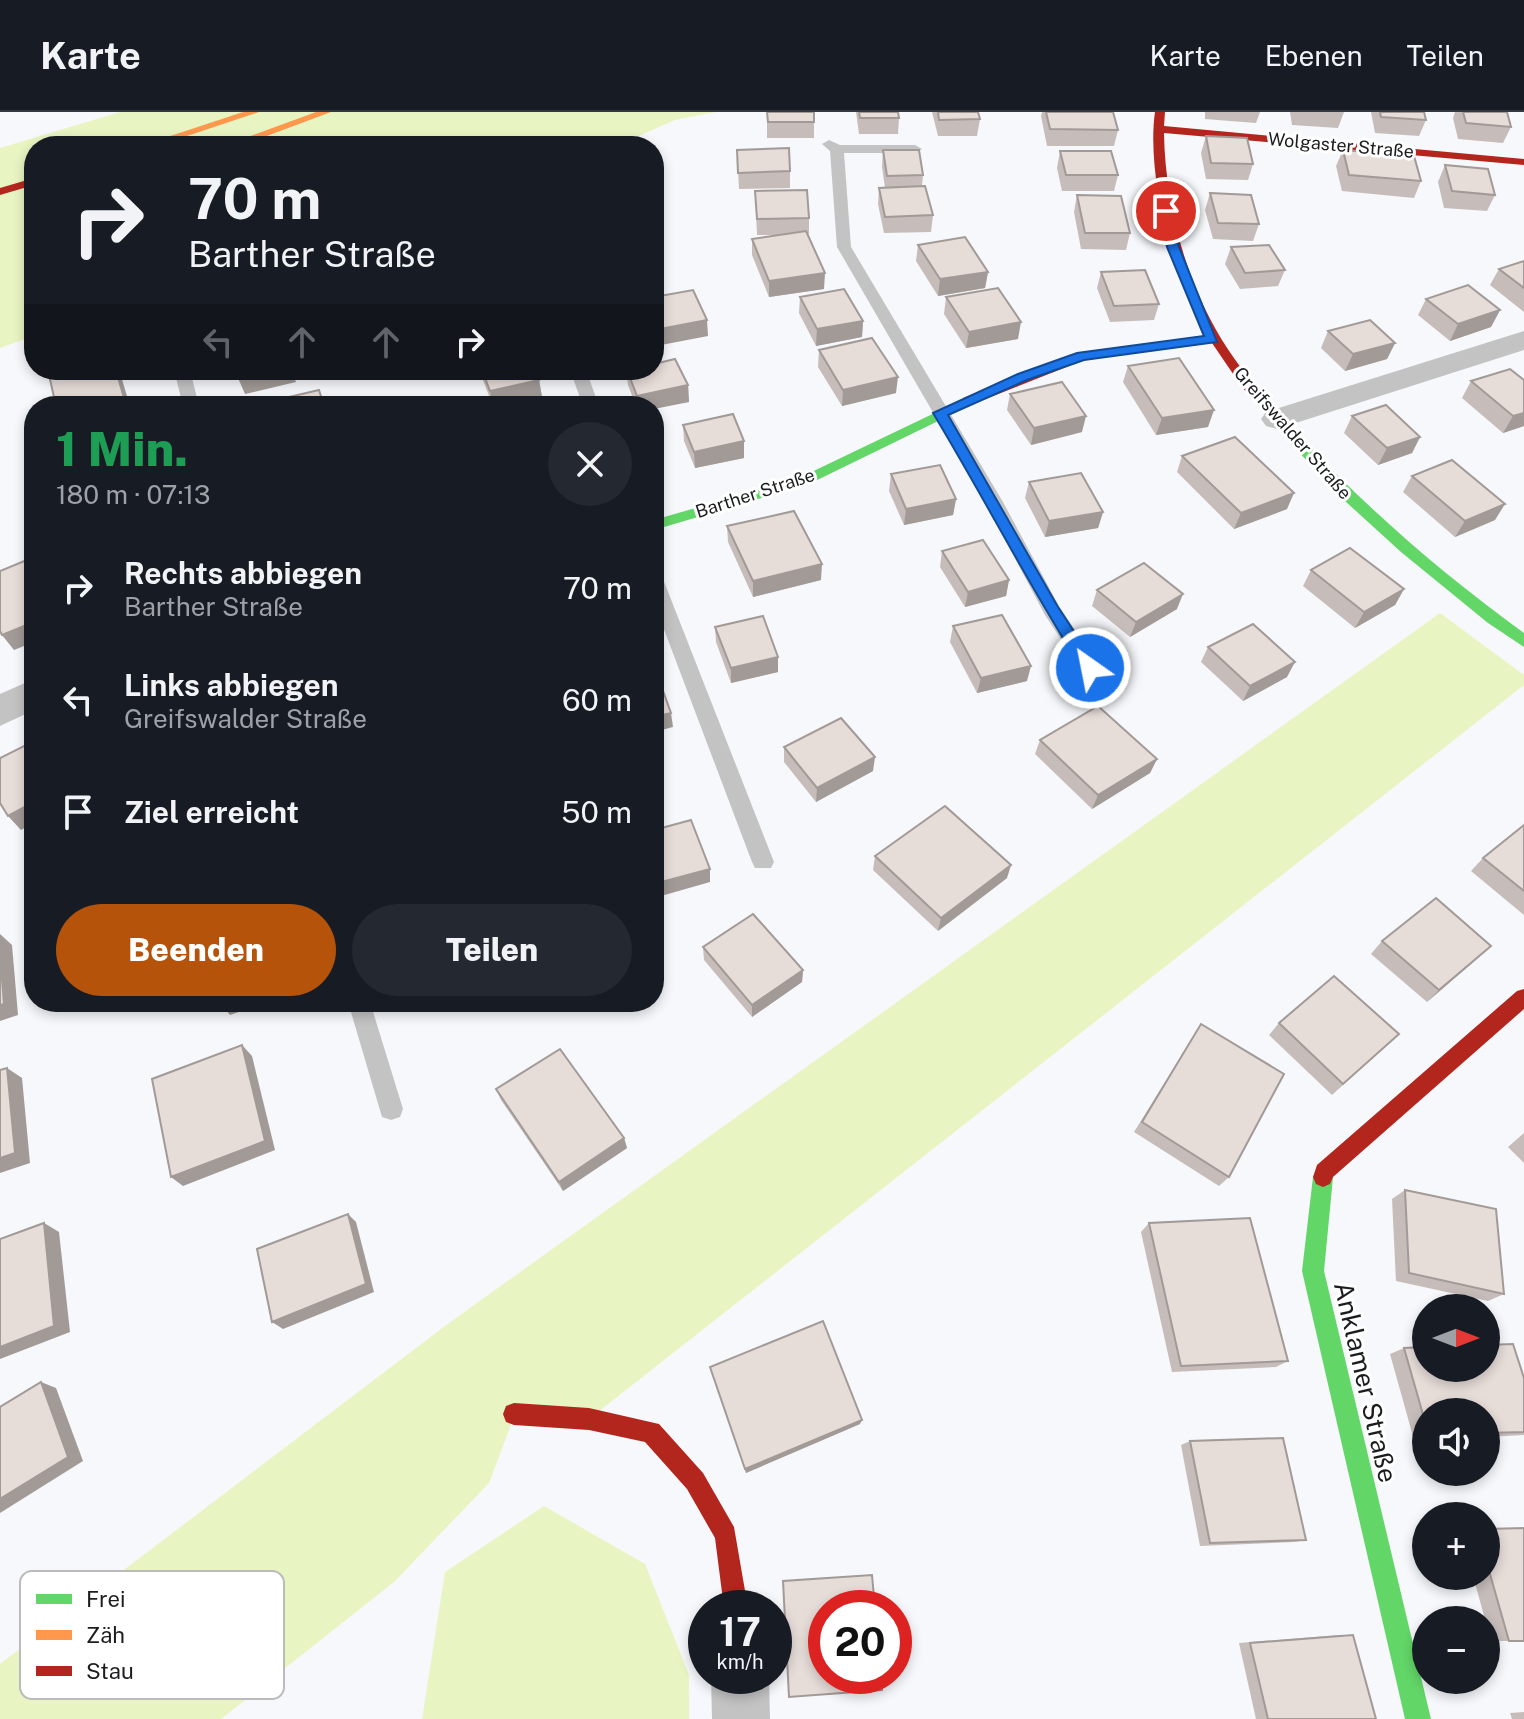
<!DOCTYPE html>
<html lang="de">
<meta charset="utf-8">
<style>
:root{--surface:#171b24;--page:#242831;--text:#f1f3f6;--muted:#9ea1a6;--line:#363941;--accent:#b45309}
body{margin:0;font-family:"Public Sans",sans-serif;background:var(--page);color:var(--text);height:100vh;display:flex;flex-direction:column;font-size:30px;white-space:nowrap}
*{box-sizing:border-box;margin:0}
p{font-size:26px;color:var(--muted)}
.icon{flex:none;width:44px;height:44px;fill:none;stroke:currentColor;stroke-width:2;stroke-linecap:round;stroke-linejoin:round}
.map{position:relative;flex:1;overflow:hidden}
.side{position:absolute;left:24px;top:284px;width:640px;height:616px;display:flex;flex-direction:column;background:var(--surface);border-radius:32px;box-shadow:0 4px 12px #0003}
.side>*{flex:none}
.hud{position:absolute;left:24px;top:24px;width:640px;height:244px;border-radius:32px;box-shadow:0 4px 12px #0003;background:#171b24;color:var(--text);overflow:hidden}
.needle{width:52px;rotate:90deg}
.controls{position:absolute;left:1412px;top:1182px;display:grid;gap:16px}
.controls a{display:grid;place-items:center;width:88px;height:88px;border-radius:50%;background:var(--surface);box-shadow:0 4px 12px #0003;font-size:40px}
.speed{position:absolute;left:688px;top:1478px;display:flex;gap:16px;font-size:40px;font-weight:700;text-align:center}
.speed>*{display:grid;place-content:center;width:104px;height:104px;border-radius:50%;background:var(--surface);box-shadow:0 4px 12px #0003;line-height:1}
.speed small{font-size:20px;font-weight:400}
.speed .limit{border:12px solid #d22;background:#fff;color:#111}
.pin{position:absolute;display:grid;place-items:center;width:68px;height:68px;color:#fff;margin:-34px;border:4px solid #fff;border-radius:50%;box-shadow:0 2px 8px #0007}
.me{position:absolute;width:88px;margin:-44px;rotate:327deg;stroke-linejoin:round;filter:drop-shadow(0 0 6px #0008)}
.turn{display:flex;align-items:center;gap:28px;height:168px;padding:0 32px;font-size:36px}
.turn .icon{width:104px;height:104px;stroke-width:2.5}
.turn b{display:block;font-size:56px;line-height:68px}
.lanes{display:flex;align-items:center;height:76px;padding:0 32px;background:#0003;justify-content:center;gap:40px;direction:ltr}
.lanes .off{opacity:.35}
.round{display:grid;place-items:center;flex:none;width:84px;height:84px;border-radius:42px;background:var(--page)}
.head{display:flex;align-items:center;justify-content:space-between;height:136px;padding:0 32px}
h1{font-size:48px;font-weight:800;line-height:60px;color:#1e9e55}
.primary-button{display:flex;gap:16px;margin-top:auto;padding:16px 32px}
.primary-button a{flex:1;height:92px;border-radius:48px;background:var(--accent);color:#fff;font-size:32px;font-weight:800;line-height:92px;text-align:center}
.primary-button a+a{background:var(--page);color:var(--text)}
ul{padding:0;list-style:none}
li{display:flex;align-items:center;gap:24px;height:112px;padding:0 32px}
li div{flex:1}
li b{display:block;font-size:30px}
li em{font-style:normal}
header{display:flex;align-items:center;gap:48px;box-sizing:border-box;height:112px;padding:0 40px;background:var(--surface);border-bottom:2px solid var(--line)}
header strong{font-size:38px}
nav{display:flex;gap:44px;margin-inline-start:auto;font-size:28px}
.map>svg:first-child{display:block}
.green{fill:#e8f5c2}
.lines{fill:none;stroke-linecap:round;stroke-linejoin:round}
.lane{fill:#c3c3c3;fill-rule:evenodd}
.street{fill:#c3c3c3;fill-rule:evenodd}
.fast{fill:#63d668;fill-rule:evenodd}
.slow{fill:#ff974d;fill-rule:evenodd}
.jam{fill:#b3261e;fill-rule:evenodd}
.wall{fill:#c6bdba}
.shaded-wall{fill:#a19a97}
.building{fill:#e6dcd8;stroke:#a19a97;stroke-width:2}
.route{fill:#1a73e8;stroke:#114b97;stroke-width:2}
.labels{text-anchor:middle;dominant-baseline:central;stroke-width:6;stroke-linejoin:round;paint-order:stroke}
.far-street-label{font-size:18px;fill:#1b1c1e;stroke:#fff}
.near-street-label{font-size:26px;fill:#1b1c1e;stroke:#fff}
.key{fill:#fff;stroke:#bbbbbc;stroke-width:2}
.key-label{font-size:22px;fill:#1b1c1e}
</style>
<header>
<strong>Karte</strong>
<nav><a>Karte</a><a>Ebenen</a><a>Teilen</a></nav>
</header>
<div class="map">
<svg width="1524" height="1607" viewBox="0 0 1524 1607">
<rect width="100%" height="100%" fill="#f6f8fb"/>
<g class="green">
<polygon points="120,0 716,0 675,8 616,34 34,34 34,224 0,236 0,36"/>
<polygon points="1440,501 1524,563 1524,573 589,1307 515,1302 489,1371 394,1470 221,1607 0,1607 0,1552 449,1211"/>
<polygon points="544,1394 645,1452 689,1563 689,1607 422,1607 445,1460"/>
</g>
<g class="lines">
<g class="lane">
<polygon points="829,28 840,33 915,33 922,37 915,41 844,41 851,135 1003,390 1059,494 1097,551 1100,556 1097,561 1083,561 1045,503 985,390 837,135 830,39 822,32"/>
<polygon points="174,258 190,258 199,294 183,294"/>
<polygon points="570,258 586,258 599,294 583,294"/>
<polygon points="654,460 663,467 774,750 771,756 755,756 752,750 654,491"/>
<polygon points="348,890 370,890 403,997 400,1005 391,1008 382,1005"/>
</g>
<g class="street">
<polygon points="1524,219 1524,238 1277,317 1266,314 1261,307 1266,300"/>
<polygon points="34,567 34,598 0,614 0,582"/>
<polygon points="711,1564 769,1564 770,1607 712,1607"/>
</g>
<g class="fast">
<polygon points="968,285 975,289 973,292 809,372 654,418 654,408 799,366"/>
<path d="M1298,326L1303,328C1371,400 1444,463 1524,521V535L1488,511L1401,440L1345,389L1293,334V328Z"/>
<polygon points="1323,1055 1330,1058 1333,1065 1324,1159 1431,1607 1405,1607 1302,1159 1313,1065 1316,1058"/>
</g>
<g class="slow">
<polygon points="243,0 259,0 157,34 140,34"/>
<polygon points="316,0 331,0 240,34 223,34"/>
</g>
<g class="jam">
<path d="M1155,0H1165L1164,14L1524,47V53L1164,21C1165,87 1183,159 1215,216C1238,258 1272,293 1303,328V334H1293L1242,275L1212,231L1084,248L973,292H963V286L1082,240L1207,224C1173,170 1146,62 1155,0Z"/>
<polygon points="34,66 34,73 0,83 0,76"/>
<polygon points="1524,877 1524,897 1333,1065 1330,1072 1323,1075 1316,1072 1313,1065 1317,1053 1517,879"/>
<polygon points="514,1291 589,1296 659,1312 703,1361 734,1415 748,1496 724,1496 715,1426 687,1377 645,1330 589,1318 514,1313 506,1310 503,1302 506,1294"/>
</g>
</g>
<g class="wall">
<polygon points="767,0 814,10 814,26 767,26"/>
<polygon points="856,0 898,0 899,6 898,22 859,22"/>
<polygon points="932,0 978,0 980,7 977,24 938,24"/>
<polygon points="1042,0 1113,0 1118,18 1114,34 1047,34 1041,4"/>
<polygon points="1205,0 1260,0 1256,11 1205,7"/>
<polygon points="1290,0 1344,0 1338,16 1292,13"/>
<polygon points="1371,0 1424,0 1426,8 1419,24 1375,21"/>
<polygon points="1455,0 1507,0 1511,15 1503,31 1458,27 1453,6"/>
<polygon points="1206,24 1253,52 1248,68 1206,67 1201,41"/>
<polygon points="737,38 790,59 790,76 739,77"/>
<polygon points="883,38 923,63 922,74 933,103 931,120 884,121 878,92 879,76 885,76 882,55"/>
<polygon points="1343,38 1421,69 1414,86 1342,79 1336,54"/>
<polygon points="1060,39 1118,63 1114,79 1062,79 1057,56"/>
<polygon points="1445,53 1495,83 1487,99 1444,96 1438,70"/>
<polygon points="755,79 809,106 809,122 807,122 824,177 769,185 752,143 752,127 780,123 757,123"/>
<polygon points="1210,81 1259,112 1253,129 1213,127 1205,98"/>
<polygon points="1077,83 1130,121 1126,138 1081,137 1074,100"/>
<polygon points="918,133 988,160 985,176 938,184 916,149"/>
<polygon points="1231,135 1285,158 1278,174 1240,177 1225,152"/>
<polygon points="1524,149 1524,200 1490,173 1499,157"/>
<polygon points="1101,160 1159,192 1154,208 1110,210 1097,176"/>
<polygon points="800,185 863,209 862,225 816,234 799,201"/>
<polygon points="946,185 1018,227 966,236 944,202"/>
<polygon points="1426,187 1500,198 1491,215 1450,229 1418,203"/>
<polygon points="1328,219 1395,231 1387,247 1345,259 1321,236"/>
<polygon points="819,238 896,281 842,294 818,255"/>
<polygon points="1128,254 1208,315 1156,323 1123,270"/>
<polygon points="479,258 534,258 539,268 542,285 499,294 493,294"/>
<polygon points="626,258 688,273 689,290 654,294 636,294 628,273"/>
<polygon points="1471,269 1524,314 1503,321 1462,286"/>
<polygon points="1010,282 1082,320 1031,333 1007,298"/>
<polygon points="1352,304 1420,325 1412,341 1378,353 1344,321"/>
<polygon points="683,313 744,346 695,356 684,329"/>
<polygon points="1182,344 1287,397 1234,417 1177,360"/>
<polygon points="891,362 956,387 953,403 904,413 889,379"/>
<polygon points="1412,364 1495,408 1455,425 1403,380"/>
<polygon points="1029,370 1103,400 1098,416 1045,425 1025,386"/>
<polygon points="727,414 821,468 753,485 728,430"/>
<polygon points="942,439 1009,468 1006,484 965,495 940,455"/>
<polygon points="1311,458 1404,477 1395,493 1355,516 1303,474"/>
<polygon points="1097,478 1177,497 1130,525 1092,494"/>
<polygon points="953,514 1027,569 977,581 950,530"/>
<polygon points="715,515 778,560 731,571 716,530"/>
<polygon points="1208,535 1287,565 1243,589 1201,550"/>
<polygon points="1040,628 1157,647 1150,661 1092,697 1035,642"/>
<polygon points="784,635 873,659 816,690 784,650"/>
<polygon points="1524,713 1524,803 1471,759 1483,746"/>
<polygon points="875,744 1007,766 938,819 873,758"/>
<polygon points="1382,829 1491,834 1427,890 1371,842"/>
<polygon points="703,835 803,858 802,870 752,905 704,848"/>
<polygon points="1279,911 1399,922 1332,983 1269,923"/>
<polygon points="1201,912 1229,1065 1219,1074 1134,1020"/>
<polygon points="496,977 624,1026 627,1036 563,1079 501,988"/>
<polygon points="1524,1021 1524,1051 1508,1035"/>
<polygon points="1405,1078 1504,1182 1488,1189 1396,1169 1392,1087"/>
<polygon points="1149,1111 1288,1249 1276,1255 1172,1260 1141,1120"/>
<polygon points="1404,1236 1524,1266 1524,1323 1486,1325 1486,1300 1426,1300 1426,1327 1414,1328 1390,1242"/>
<polygon points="710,1255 860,1312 746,1361"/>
<polygon points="1190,1329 1306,1428 1293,1430 1200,1434 1181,1333"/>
<polygon points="1486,1417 1509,1529 1491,1529 1473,1464 1486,1464"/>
<polygon points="1339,1523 1353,1523 1376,1607 1256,1607 1239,1531"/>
<polygon points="1524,1600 1524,1607 1512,1607 1510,1601"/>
</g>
<g class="shaded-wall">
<polygon points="988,160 985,176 938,184 940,167"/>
<polygon points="825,161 824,177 769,185 769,169"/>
<polygon points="1500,198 1491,215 1450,229 1458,212"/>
<polygon points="707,208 708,224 656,234 655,218"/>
<polygon points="863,209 862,225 816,234 817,217"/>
<polygon points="1021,210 1018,227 966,236 969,220"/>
<polygon points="1395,231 1387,247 1345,259 1353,242"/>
<polygon points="116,258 118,258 121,264 130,294 121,294"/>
<polygon points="270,258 291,258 296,270 245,282 238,266"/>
<polygon points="898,265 896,281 842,294 843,278"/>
<polygon points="539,268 542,285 499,294 493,294 490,279"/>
<polygon points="688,273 689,290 654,297 654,294 638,294 637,284"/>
<polygon points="1214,298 1208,315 1156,323 1162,306"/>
<polygon points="1524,301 1524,314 1503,321 1513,304"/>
<polygon points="1086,304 1082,320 1031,333 1034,316"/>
<polygon points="1420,325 1412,341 1378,353 1387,336"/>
<polygon points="744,329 744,346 695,356 694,340"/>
<polygon points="1294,381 1287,397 1234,417 1241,401"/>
<polygon points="956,387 953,403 904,413 906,397"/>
<polygon points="1505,392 1495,408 1455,425 1465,409"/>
<polygon points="1103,400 1098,416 1045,425 1049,409"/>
<polygon points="822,452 821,468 753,485 753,469"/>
<polygon points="1009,468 1006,484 965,495 968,480"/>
<polygon points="1404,477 1395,493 1355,516 1364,500"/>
<polygon points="1183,482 1177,497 1130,525 1136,510"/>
<polygon points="34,510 34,530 14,538 2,523"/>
<polygon points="778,545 778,560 731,571 731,556"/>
<polygon points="1295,550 1287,565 1243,589 1250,574"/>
<polygon points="1031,554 1027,569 977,581 981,566"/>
<polygon points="671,601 673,615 654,620 654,605"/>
<polygon points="875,645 873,659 816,690 817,676"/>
<polygon points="1157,647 1150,661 1092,697 1098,683"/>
<polygon points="34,690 34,711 21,718 8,704"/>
<polygon points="1011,753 1007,766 938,819 941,806"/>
<polygon points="710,757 710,770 654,786 654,772"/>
<polygon points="0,822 12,833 18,903 0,909"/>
<polygon points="1491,834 1478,846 1427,890 1439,878"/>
<polygon points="803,858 802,870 752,905 752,893"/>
<polygon points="223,890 268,890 230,903 220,891"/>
<polygon points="242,933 252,944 275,1038 183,1074 171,1065"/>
<polygon points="7,956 22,966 30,1051 0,1061 0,1046"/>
<polygon points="624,1026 627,1036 563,1079 559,1070"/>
<polygon points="348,1102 356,1110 374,1180 283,1217 272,1210"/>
<polygon points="44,1111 59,1120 70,1220 0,1247 0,1235"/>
<polygon points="41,1270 56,1276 83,1349 0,1401 0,1387"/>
<polygon points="862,1308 860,1312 746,1361 745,1357"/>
</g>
<g class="building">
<polygon points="767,0 814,0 814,10 768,10"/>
<polygon points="859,0 898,0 899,6 860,6"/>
<polygon points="938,0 978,0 980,7 939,8"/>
<polygon points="1046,0 1113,0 1118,18 1050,17"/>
<polygon points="1380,0 1424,0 1426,8 1381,5"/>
<polygon points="1463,0 1507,0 1511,15 1466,11"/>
<polygon points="1206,24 1247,26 1253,52 1211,51"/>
<polygon points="789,36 790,59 738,61 737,38"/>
<polygon points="883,38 919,38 923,63 887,64"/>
<polygon points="1343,38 1414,44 1421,69 1349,63"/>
<polygon points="1060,39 1111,39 1118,63 1066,63"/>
<polygon points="1445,53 1488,57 1495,83 1452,79"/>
<polygon points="925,74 933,103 885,105 879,76"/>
<polygon points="807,78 809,106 757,107 755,79"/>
<polygon points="1210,81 1251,83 1259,112 1218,111"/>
<polygon points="1077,83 1121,84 1130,121 1085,121"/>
<polygon points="806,119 825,161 769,169 752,127"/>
<polygon points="965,125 988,160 940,167 918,133"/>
<polygon points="1269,133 1285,158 1245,161 1231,135"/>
<polygon points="1524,149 1524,176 1499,157"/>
<polygon points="1145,158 1159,192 1114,194 1101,160"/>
<polygon points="1468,173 1500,198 1458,212 1426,187"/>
<polygon points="998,176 1021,210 969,220 946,185"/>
<polygon points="844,177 863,209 817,217 800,185"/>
<polygon points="693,178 707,208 655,218 654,185"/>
<polygon points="1370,208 1395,231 1353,242 1328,219"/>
<polygon points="872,226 898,265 843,278 819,238"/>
<polygon points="1179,246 1214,298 1162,306 1128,254"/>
<polygon points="675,247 688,273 637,284 627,258 654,258 654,252"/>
<polygon points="1510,257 1524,268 1524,301 1513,304 1471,269"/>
<polygon points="70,258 116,258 126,293 121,294 56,294 49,263"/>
<polygon points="235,258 270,258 238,266"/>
<polygon points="482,258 534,258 539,268 490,279"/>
<polygon points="1062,270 1086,304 1034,316 1010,282"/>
<polygon points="319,278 324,294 251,294"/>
<polygon points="1386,293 1420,325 1387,336 1352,304"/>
<polygon points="733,302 744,329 694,340 683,313"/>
<polygon points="1235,325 1294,381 1241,401 1182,344"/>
<polygon points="1452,348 1505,392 1465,409 1412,364"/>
<polygon points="940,353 956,387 906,397 891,362"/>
<polygon points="1081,361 1103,400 1049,409 1029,370"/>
<polygon points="794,399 822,452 753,469 727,414"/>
<polygon points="983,428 1009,468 968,480 942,439"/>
<polygon points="1350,436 1404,477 1364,500 1311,458"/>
<polygon points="34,445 34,510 2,523 0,519 0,459"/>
<polygon points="1144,451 1183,482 1136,510 1097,478"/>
<polygon points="1002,503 1031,554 981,566 953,514"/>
<polygon points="763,504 778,545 731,556 715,515"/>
<polygon points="1253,512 1295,550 1250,574 1208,535"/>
<polygon points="654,554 671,601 654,605"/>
<polygon points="1098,594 1157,647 1098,683 1040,628"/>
<polygon points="841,606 875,645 817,676 784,635"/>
<polygon points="34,629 34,690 8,704 0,691 0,646"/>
<polygon points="945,694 1011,753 941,806 875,744"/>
<polygon points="691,708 710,757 654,772 654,718"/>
<polygon points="1524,713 1524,779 1483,746"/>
<polygon points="1436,786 1491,834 1439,878 1382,829"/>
<polygon points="753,802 803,858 752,893 703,835"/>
<polygon points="0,843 4,892 0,893"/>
<polygon points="1334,864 1399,922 1343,972 1279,911"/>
<polygon points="1201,912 1284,962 1229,1065 1142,1010"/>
<polygon points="242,933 265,1029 171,1065 152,967"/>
<polygon points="560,937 624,1026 559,1070 496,977"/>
<polygon points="7,956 15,1041 0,1046 0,958"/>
<polygon points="1405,1078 1496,1097 1504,1182 1409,1161"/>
<polygon points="348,1102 366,1172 272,1210 257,1137"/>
<polygon points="1250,1106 1288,1249 1181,1254 1149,1111"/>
<polygon points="44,1111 54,1214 0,1235 0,1127"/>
<polygon points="823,1209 862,1308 745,1357 710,1255"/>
<polygon points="1513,1232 1524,1266 1524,1320 1486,1321 1486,1300 1426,1300 1426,1313 1404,1236 1426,1235 1426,1256 1486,1256 1486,1233"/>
<polygon points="41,1270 68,1345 0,1387 0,1295"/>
<polygon points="1283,1326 1306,1428 1210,1431 1190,1329"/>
<polygon points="1524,1416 1524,1529 1509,1529 1486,1448 1486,1417"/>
<polygon points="872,1463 875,1496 826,1496 826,1564 881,1564 882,1578 789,1585 783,1469"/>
<polygon points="1353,1523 1376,1607 1268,1607 1250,1531"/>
</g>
<path class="route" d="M1166,95L1172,99L1179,135L1217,230L1084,248L1027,268L948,303L1058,495L1098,556L1090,562L1084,560C1030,476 985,387 933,301L1018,262L1077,241L1204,224L1167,135L1160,99Z"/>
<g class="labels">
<g class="far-street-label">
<text transform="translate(1341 33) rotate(5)">Wolgaster Straße</text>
<text transform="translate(1293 321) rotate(49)">Greifswalder Straße</text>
<text transform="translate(755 381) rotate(-18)">Barther Straße</text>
</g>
<g class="near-street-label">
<text transform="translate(1366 1270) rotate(77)">Anklamer Straße</text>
</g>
</g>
<rect x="20" y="1459" width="264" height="128" rx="12" class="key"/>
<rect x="36" y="1482" width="36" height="10" fill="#63d668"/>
<rect x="36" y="1518" width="36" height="10" fill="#ff974d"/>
<rect x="36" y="1554" width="36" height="10" fill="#b3261e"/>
<g class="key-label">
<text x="86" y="1495">Frei</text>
<text x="86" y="1531">Zäh</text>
<text x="86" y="1567">Stau</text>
</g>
</svg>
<div class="controls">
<a><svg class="needle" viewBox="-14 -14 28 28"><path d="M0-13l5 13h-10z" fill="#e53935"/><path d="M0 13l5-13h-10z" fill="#9ea1a6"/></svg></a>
<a><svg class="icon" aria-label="sound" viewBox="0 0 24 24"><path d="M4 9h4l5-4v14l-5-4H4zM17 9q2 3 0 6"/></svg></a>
<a>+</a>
<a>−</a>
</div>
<div class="speed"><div>17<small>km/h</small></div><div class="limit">20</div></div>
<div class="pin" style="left:1166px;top:99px;background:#d93025"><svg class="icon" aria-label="arrive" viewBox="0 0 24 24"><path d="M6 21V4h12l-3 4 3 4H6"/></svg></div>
<svg class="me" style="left:1090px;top:556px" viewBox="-20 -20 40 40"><circle r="17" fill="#1a73e8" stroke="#fff" stroke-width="3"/><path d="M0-11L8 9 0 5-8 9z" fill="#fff"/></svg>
<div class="hud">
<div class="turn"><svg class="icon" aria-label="right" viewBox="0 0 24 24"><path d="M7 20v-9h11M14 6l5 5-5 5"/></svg><div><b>70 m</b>Barther Straße</div></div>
<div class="lanes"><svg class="icon off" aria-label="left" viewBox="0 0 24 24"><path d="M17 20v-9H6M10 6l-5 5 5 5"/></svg><svg class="icon off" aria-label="ahead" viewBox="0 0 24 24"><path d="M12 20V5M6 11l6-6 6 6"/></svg><svg class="icon off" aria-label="ahead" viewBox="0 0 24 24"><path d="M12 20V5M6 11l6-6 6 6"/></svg><svg class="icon" aria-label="right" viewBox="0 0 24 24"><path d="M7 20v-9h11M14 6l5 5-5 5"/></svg></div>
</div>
<section class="side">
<div class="head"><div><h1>1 Min.</h1><p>180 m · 07:13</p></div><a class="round"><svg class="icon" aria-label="close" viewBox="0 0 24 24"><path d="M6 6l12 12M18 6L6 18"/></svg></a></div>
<ul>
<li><svg class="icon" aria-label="right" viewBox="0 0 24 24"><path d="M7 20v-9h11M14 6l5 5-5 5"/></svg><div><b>Rechts abbiegen</b><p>Barther Straße</p></div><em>70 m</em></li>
<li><svg class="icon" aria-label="left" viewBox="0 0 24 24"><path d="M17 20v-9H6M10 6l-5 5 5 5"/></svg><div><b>Links abbiegen</b><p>Greifswalder Straße</p></div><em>60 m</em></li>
<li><svg class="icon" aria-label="arrive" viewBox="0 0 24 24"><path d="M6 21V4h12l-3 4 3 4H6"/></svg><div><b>Ziel erreicht</b></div><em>50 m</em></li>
</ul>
<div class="primary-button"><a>Beenden</a><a>Teilen</a></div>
</section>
</div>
